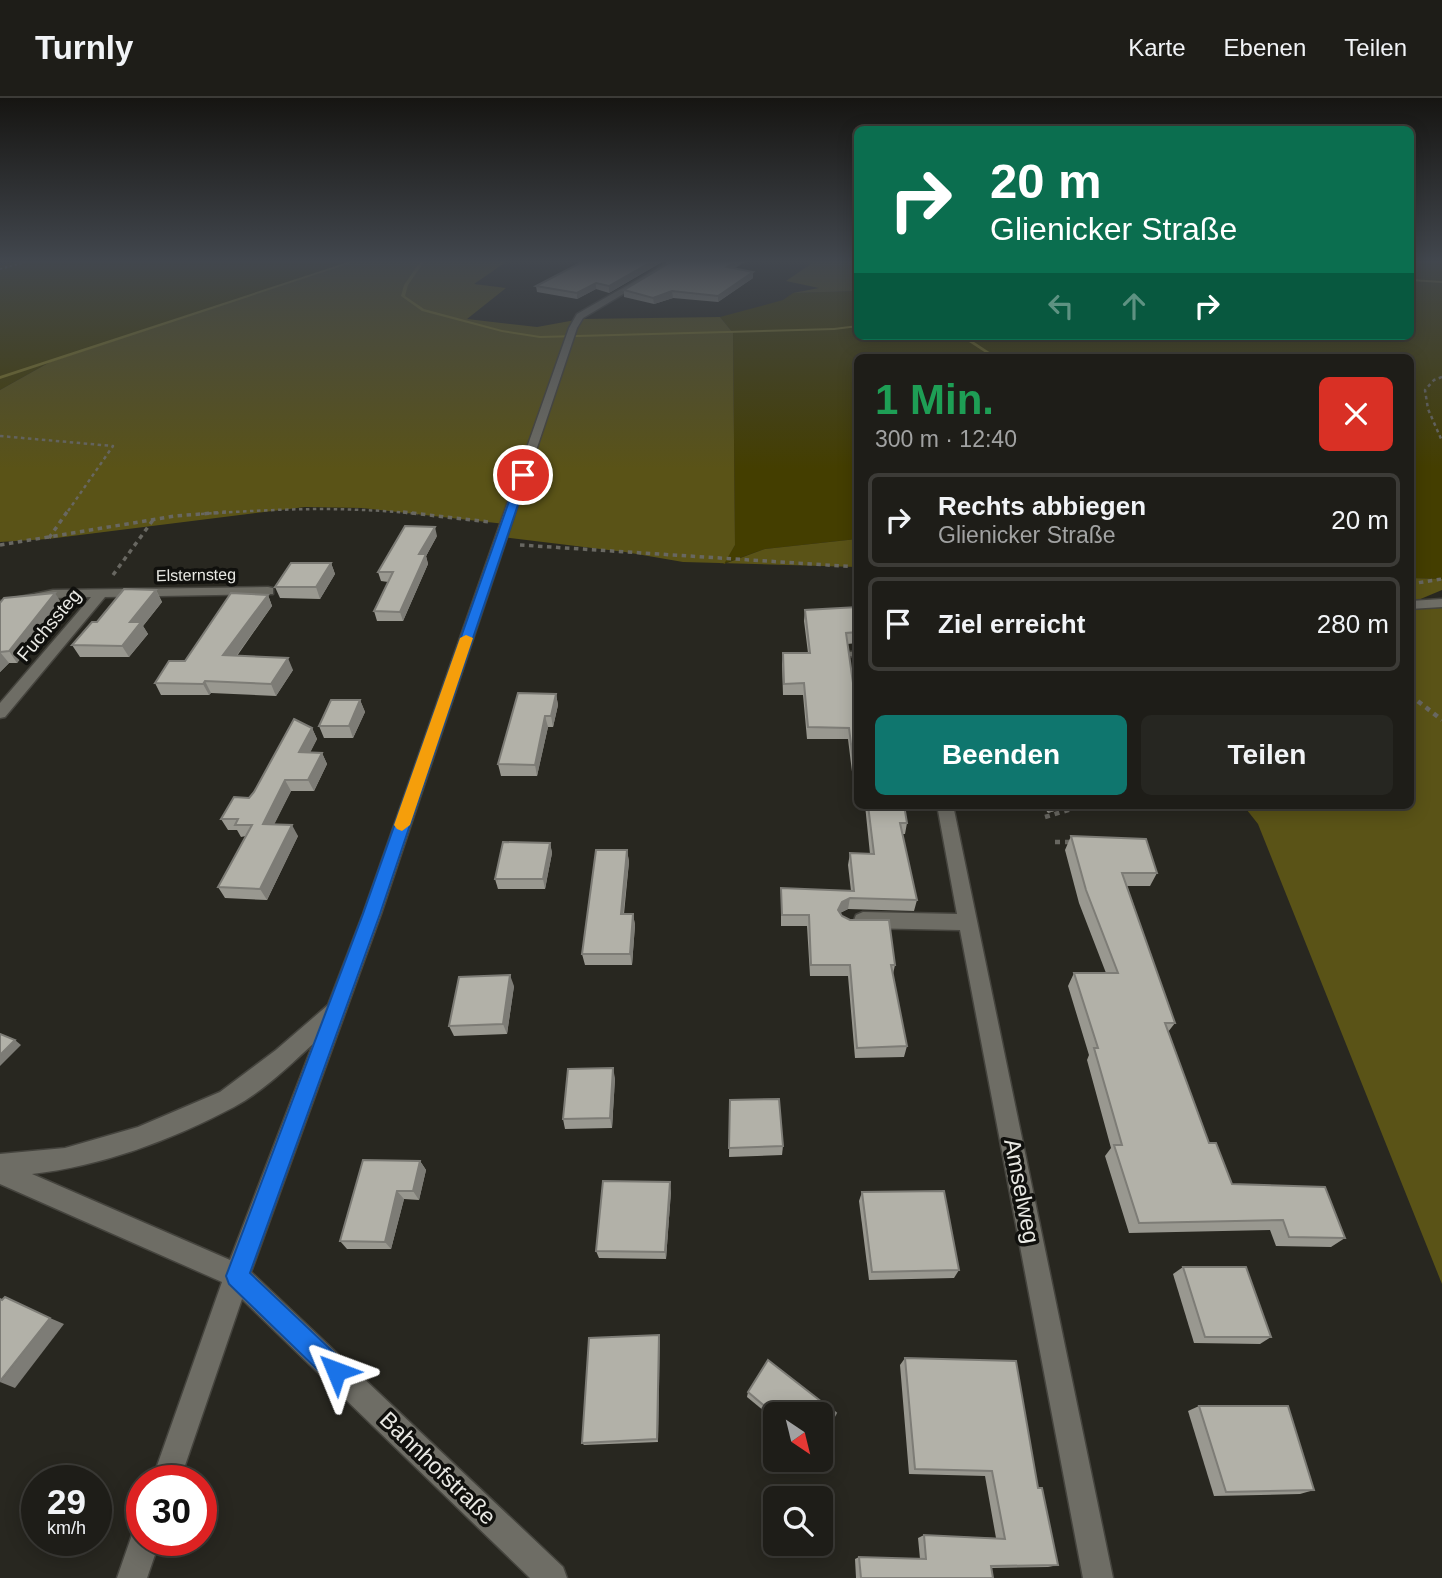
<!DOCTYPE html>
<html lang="de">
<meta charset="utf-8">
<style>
:root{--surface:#1e1d18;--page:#262621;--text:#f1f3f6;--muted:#a1a2a2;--line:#3c3b37;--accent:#0f766e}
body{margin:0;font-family:Helvetica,sans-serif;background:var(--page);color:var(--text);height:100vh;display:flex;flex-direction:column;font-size:26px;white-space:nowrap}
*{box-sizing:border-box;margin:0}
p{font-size:23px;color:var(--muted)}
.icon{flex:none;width:38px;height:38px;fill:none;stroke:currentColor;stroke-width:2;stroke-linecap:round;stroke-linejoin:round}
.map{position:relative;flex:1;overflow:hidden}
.drawer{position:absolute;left:854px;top:256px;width:560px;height:455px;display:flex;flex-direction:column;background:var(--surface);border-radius:10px;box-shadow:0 4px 18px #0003,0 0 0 2px var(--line)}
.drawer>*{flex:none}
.guide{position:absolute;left:854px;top:28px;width:560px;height:214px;border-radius:10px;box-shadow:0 4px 18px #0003,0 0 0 2px var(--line);background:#0b6e4f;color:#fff;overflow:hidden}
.needle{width:46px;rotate:145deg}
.tools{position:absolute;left:763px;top:1304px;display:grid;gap:14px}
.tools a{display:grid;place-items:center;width:70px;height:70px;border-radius:10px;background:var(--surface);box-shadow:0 4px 18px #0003,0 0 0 2px var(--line);font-size:35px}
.speed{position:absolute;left:21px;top:1367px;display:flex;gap:14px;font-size:35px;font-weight:700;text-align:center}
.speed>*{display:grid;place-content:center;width:91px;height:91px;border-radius:50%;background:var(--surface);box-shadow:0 4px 18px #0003,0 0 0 2px var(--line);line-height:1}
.speed small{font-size:18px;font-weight:400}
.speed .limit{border:10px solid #d22;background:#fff;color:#111}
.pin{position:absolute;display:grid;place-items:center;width:60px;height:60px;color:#fff;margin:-30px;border:4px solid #fff;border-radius:50%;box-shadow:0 2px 7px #0007}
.me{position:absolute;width:77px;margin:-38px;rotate:314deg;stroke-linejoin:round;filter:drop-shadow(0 0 5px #0008)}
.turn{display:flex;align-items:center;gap:24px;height:147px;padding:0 21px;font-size:32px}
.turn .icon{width:91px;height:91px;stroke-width:2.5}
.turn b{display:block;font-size:49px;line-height:60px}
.lanes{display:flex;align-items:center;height:66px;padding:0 21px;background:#0003;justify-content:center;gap:35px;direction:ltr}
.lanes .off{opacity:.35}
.round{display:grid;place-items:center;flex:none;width:74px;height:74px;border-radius:10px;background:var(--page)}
.summary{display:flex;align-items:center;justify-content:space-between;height:119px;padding:0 21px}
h1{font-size:42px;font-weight:600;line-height:52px;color:#1e9e55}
.action{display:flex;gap:14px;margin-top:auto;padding:14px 21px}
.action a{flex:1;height:80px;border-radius:10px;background:var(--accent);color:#fff;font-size:28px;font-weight:600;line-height:80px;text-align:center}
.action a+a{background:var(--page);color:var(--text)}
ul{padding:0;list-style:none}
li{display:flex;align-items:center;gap:21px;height:94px;margin:0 14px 10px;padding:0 7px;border:4px solid var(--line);border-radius:10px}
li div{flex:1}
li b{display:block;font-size:26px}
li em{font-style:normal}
header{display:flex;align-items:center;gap:42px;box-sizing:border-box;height:98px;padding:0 35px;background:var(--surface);border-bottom:2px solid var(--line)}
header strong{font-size:33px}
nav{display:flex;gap:38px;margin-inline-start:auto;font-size:24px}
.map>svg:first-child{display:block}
.green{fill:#443e00}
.forest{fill:#5a5317}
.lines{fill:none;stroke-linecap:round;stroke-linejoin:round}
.stream{fill:#7c7424;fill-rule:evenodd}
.minor-casing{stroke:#45443e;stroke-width:3}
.path-far3{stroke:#686761;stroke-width:2;stroke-dasharray:2.5 2.5;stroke-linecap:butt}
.path-far2{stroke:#686761;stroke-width:2.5;stroke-dasharray:3.5 3.5;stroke-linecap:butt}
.path-far1{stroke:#686761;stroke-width:3.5;stroke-dasharray:4.5 4.5;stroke-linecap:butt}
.path{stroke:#686761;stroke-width:4.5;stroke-dasharray:5 5;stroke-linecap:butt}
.minor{fill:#6e6d65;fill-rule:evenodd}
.wall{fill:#999890}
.shaded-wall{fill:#7d7c76}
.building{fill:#b2b1a8;stroke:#7d7c76;stroke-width:2}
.route{fill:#1a73e8;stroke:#114b97;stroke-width:2}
.slow{fill:#f59e0b}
.labels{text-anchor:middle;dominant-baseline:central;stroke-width:7;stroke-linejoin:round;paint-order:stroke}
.far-street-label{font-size:16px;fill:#e8e8e3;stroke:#10100d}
.street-label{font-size:19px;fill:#e8e8e3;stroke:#10100d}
.near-street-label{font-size:23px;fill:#e8e8e3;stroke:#10100d}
</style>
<header>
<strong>Turnly</strong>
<nav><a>Karte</a><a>Ebenen</a><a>Teilen</a></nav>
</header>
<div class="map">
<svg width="1442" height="1480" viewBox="0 0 1442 1480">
<rect width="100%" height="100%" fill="#282720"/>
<g class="green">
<polygon points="15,164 352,164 50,264 0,292 0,168"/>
<polygon points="1411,164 1442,164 1442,481 1411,480 1410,259 858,259 857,441 765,451 723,466 735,447 733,235 720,219 783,202 793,195 857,193 858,238 1410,238"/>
</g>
<g class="forest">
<polygon points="352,164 506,164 474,186 506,190 467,221 537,229 581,221 720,219 733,235 735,447 724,466 765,451 857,441 857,469 683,464 625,454 501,439 505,426 362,410 305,409 48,441 0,444 0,292 50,264"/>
<polygon points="809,164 857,164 857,193 793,195 819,190 786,183 811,166"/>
<polygon points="1410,480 1442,481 1442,492 1411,505"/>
<polygon points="1442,505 1442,1186 1258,726 1243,707 1410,707 1411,507"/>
</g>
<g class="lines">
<g class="stream">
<polygon points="348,164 354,164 0,281 0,278"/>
<polygon points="420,164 424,164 408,187 405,198 424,211 502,232 540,238 834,230 858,227 858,229 834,232 540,240 502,234 422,213 401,198 404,187"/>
<polygon points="1410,181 1442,183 1442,185 1410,183"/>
<polygon points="960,238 965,238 997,259 992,259"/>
</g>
<g class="minor-casing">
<g id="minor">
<path d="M668,164H677L583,220L577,230L381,816L251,1174L563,1469L567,1480H530L242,1201L180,1382H152L222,1184L0,1086V1056L65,1050L138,1029L220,994L276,952L328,907L363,816L569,230L577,216ZM313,946L230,1162L32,1076C102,1068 172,1042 234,1009C262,994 289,968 313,946Z"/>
<polygon points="268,489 273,490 273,496 105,499 5,619 0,620 0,605 91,499 53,500 0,511 0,503 53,492"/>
<polygon points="1442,501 1442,509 1410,511 1410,503"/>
<polygon points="858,553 858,561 848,557 850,554"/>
<polygon points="937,707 953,707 1113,1480 1083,1480 960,832 863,830 856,827 854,822 856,817 863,814 957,816"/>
<polygon points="142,1428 142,1442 160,1442 147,1480 117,1480 134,1431"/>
</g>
</g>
<polyline class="path-far3" points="0,171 26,164"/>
<g class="path-far2">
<polyline points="1442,279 1434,282 1425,292 1428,311 1442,343"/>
<polyline points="0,338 113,348 66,416"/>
<path d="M201,416C278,411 341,408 418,416"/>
</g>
<g class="path-far1">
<polyline points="403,414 489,424"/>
<polyline points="49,440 67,414"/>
<polyline points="0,447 175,418 226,414"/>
<polyline points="520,447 858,469"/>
<polyline points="113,477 153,422"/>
<polyline points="1410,486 1442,481"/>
</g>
<g class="path">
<polyline points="1410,597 1442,622"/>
<polyline points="1128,707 1130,709"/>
<polyline points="1045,719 1085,707"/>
<polyline points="1055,744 1073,744"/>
</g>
<use href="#minor" class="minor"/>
</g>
<g class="wall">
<polygon points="662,164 609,195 596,191 577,201 537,194 536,188"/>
<polygon points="735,171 753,180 718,204 673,200 654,206 624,199 624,192"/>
<polygon points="437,438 426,458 428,466 403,523 377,523 374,513 388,484 381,483 378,474"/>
<polygon points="331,465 335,476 320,501 280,500 275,489"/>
<polygon points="156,492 162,504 143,528 148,536 129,559 80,559 72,547 97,524"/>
<polygon points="268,497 272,508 237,558 293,572 276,598 211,595 209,597 161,597 155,585 185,563"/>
<polygon points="0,505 62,506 17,565 9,565 0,574"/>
<polygon points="858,509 858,545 847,546 854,592 858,592 858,690 854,690 848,641 807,641 803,597 783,597 782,566 783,555 808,555 804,523 805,512"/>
<polygon points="556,596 558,607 553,629 548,629 537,678 501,678 498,666"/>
<polygon points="360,602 365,614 353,640 324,640 319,628"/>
<polygon points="312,630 317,641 310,654 322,655 327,666 314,693 291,693 274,726 298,738 267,802 225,800 218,789 246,738 241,739 237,732 228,732 221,721 249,700"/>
<polygon points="865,707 904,707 907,725 905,736 902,736 917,802 914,813 848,811 840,815 842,818 895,867 893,876 907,948 904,959 855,960 848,878 810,878 807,828 781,828 781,790 851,793 848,767 850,755 870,756"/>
<polygon points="1042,707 1073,707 1048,715"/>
<polygon points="1071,738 1157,775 1150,788 1127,788 1175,925 1168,934 1209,1045 1232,1086 1345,1140 1331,1149 1276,1148 1270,1132 1129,1135 1105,1058 1111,1050 1087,962 1089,957 1068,888 1074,875 1106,875 1079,805 1065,752"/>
<polygon points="550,745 552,755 545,791 498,791 495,781"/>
<polygon points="627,752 629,764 624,816 633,816 635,827 632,867 585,867 582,856"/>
<polygon points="514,888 507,936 454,938 449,928"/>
<polygon points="615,980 612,1030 565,1031 563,1021"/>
<polygon points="730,1002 783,1048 782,1057 729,1059"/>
<polygon points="420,1063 426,1072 419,1102 404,1101 391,1151 347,1151 340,1143"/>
<polygon points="671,1093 666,1161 599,1160 596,1153"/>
<polygon points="862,1094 959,1172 954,1180 869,1182 859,1103"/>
<polygon points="1183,1169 1271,1239 1260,1246 1194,1245 1173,1176"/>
<polygon points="659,1237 658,1344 584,1347 582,1345"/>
<polygon points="905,1260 1038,1390 1058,1467 1048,1469 991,1470 993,1480 856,1480 855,1461 859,1459 920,1461 918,1440 924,1437 996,1440 985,1378 909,1376 900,1267"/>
<polygon points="748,1294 775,1316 775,1322 747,1299"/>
<polygon points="1199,1308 1314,1392 1300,1396 1214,1398 1188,1313"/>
</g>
<g class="shaded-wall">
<polygon points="651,164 662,164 609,195 609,188"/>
<polygon points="735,164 745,164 727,175 727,169"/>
<polygon points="753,174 753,180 718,204 718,198"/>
<polygon points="596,185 596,191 577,201 577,195"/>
<polygon points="672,193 673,200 654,206 653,200"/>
<polygon points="435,429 437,438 426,458 428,466 403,523 400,514 419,456"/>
<polygon points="331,465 335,476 320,501 316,489"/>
<polygon points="156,492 162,504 143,528 148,536 129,559 122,548 130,524"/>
<polygon points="55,495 62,506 17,565 9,553"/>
<polygon points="268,497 272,508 229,568 223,557"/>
<polygon points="0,554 9,565 0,574"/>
<polygon points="288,560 293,572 276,598 271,586"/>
<polygon points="205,583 211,595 209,597 203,586"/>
<polygon points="556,596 558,607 553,629 551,618"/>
<polygon points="360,602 365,614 353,640 349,628"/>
<polygon points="545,618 548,629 537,678 535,667"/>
<polygon points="312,630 317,641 305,665 299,654"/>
<polygon points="322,655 327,666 314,693 308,682"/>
<polygon points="285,682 291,693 269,737 263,726"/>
<polygon points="1051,707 1073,707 1048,715"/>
<polygon points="1141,707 1151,707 1139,710"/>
<polygon points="292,727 298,738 267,802 260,791"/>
<polygon points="550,745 552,755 545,791 543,781"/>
<polygon points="627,752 629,764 622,827 621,816"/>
<polygon points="850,800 848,811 840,815 838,812 842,804"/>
<polygon points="633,816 635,827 632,867 630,856"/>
<polygon points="510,877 514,888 507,936 503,926"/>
<polygon points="15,942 21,947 0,968 0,957"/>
<polygon points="613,970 615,980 612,1030 610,1020"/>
<polygon points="420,1063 426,1072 419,1102 413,1093"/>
<polygon points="670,1084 671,1093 666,1161 665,1154"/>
<polygon points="397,1093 404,1101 391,1151 385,1144"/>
<polygon points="50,1220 64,1226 15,1290 0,1284"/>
<polygon points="659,1237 660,1241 658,1344 657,1341"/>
</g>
<g class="building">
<polygon points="582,164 651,164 609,188 596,185 577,195 536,188"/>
<polygon points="671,164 735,164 727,169 753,174 718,198 672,193 653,200 624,192"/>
<polygon points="405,428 435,429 419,456 426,456 400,514 374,513 393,474 378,474"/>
<polygon points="291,465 331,465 316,489 275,489"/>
<polygon points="124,491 156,492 130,524 141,524 122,548 72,547 92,524 97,524"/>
<polygon points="55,495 9,553 0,554 0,505 4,500"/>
<polygon points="231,495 268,497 223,557 288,560 271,586 205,583 203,586 155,585 169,563 185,563"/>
<polygon points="858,509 858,534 846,535 854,592 858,592 858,678 855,678 849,630 808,629 804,585 784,586 783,555 810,555 805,512"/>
<polygon points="518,595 556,596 551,618 545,618 535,667 498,666"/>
<polygon points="331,602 360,602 349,628 319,628"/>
<polygon points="294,621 312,630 299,654 322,655 308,682 285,682 263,726 292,727 260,791 218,789 252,727 235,727 238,721 221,721 234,699 249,700 254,694"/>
<polygon points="868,707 904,707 907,725 900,725 917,802 850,800 842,804 838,812 842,818 850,822 889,822 895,867 891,867 907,948 857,950 850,867 811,867 809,817 782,817 781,790 854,793 850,755 874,756"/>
<polygon points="1071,738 1146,741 1157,775 1122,775 1175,925 1165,925 1209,1045 1216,1045 1232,1086 1325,1089 1345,1140 1289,1139 1283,1122 1139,1125 1114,1047 1122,1047 1094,950 1098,950 1074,875 1118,875 1086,792"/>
<polygon points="503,744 550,745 543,781 495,781"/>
<polygon points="596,752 627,752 621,816 633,816 630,856 582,856"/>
<polygon points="510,877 503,926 449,928 459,879"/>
<polygon points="0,936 15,942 0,957"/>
<polygon points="613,970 610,1020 563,1021 568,971"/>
<polygon points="779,1001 783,1048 729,1050 730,1002"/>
<polygon points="363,1062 420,1063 413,1093 397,1093 385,1144 340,1143"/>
<polygon points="603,1083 670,1084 665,1154 596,1153"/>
<polygon points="944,1093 959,1172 872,1174 862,1094"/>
<polygon points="1183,1169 1246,1169 1271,1239 1205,1239"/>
<polygon points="5,1199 50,1220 0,1283 0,1201 2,1202"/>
<polygon points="659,1237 657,1341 582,1345 589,1240"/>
<polygon points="905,1260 1016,1263 1038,1390 1042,1390 1058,1467 991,1468 993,1480 861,1480 859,1459 926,1461 924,1437 1005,1441 992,1373 915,1371"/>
<polygon points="768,1262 836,1315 821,1342 821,1316 775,1317 748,1294"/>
<polygon points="1199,1308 1288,1308 1314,1392 1226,1394"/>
</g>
<linearGradient id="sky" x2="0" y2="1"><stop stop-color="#161512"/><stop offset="0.44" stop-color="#42474e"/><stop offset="1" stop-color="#42474e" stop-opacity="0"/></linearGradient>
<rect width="1442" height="371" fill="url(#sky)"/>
<polygon class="route" points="519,375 528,377 380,816 250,1175 344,1264 348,1273 344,1281 336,1285 327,1281 229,1186 226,1178 363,816"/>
<polygon class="slow" points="466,537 473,540 410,727 402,733 397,731 394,727 460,540"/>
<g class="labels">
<g class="far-street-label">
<text transform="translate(196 477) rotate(-1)">Elsternsteg</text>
</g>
<g class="street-label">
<text transform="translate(49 527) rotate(-50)">Fuchssteg</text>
</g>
<g class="near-street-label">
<text transform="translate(1022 1093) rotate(79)">Amselweg</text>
<text transform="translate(438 1370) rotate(44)">Bahnhofstraße</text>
</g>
</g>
</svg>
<div class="tools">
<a><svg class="needle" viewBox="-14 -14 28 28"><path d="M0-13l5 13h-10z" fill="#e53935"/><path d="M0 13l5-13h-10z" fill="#a1a2a2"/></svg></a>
<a><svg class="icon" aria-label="search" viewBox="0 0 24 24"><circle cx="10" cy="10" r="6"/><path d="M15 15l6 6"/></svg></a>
</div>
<div class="speed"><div>29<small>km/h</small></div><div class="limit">30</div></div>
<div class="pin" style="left:523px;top:377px;background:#d93025"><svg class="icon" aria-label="arrive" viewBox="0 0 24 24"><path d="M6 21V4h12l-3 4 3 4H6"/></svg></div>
<svg class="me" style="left:336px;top:1273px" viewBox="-20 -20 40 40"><path d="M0-17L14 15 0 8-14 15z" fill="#1a73e8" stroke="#fff" stroke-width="4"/></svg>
<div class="guide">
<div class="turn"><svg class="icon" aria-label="right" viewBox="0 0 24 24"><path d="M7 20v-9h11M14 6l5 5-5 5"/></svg><div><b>20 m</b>Glienicker Straße</div></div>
<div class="lanes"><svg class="icon off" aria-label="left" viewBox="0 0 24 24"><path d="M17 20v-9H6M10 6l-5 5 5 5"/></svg><svg class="icon off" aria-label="ahead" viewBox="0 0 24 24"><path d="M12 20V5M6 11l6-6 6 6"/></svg><svg class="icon" aria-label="right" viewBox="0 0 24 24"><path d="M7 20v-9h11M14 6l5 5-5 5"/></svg></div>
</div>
<section class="drawer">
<div class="summary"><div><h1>1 Min.</h1><p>300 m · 12:40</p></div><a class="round" style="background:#d93025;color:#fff"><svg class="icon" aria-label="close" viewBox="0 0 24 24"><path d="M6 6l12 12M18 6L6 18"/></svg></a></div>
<ul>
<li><svg class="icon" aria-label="right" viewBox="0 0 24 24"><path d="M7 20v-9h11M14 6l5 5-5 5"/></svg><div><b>Rechts abbiegen</b><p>Glienicker Straße</p></div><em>20 m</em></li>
<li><svg class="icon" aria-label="arrive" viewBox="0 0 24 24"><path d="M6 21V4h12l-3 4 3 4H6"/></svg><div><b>Ziel erreicht</b></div><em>280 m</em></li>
</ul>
<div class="action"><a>Beenden</a><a>Teilen</a></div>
</section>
</div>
